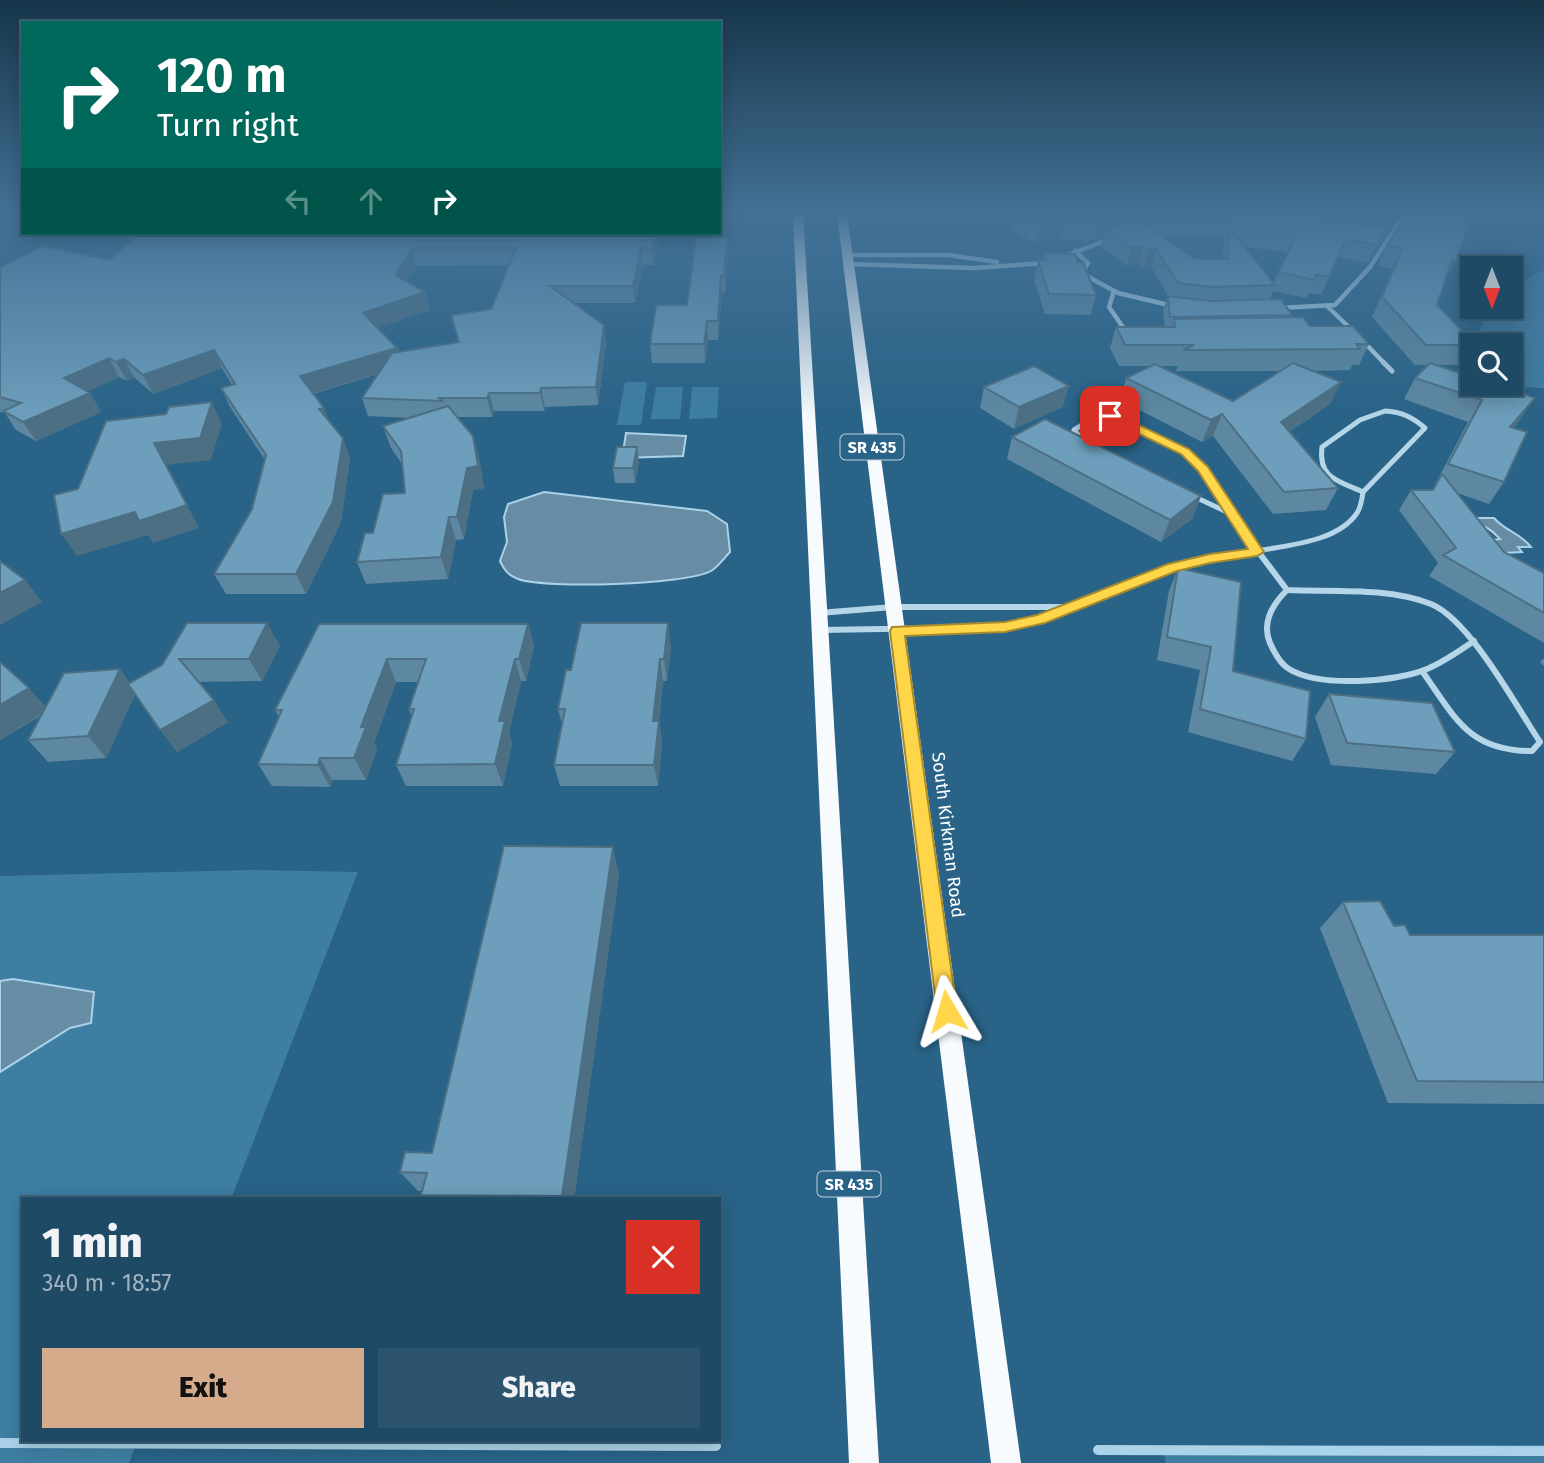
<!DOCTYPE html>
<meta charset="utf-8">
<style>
:root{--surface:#1f4a65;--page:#2c546e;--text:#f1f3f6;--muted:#a1b3bf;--line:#3c6279;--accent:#d6ab8b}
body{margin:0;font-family:"Fira Sans",sans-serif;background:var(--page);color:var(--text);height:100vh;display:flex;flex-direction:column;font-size:26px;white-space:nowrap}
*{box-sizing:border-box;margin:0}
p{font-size:23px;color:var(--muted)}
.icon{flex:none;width:38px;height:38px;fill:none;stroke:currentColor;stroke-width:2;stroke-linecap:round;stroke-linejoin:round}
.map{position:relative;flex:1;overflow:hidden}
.panel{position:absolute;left:21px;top:1197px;width:700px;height:245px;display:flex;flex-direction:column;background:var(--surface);border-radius:0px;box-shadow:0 4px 18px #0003,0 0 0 2px var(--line)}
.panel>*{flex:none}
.top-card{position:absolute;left:21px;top:21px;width:700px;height:214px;border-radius:0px;box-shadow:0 4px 18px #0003,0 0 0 2px var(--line);background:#00695c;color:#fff;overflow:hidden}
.needle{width:46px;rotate:180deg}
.fabs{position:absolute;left:1460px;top:256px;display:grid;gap:14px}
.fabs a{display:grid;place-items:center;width:63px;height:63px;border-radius:0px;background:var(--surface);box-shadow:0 4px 18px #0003,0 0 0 2px var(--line);font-size:35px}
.pin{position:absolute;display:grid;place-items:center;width:60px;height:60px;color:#fff;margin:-30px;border-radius:14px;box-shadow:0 4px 10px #0006}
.me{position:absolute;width:77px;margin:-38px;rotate:353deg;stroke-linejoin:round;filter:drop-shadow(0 0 5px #0008)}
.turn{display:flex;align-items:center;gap:24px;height:147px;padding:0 21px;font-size:32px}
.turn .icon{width:91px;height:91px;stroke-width:2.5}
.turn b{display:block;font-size:49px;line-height:60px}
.lanes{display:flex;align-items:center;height:66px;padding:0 21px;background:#0003;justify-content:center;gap:35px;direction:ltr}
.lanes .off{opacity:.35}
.round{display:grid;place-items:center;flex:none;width:74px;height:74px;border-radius:0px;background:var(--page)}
.summary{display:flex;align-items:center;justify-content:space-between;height:119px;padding:0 21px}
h1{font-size:42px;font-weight:800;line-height:52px}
.cta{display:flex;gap:14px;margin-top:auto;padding:14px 21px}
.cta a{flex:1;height:80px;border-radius:0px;background:var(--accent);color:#111;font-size:28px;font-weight:800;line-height:80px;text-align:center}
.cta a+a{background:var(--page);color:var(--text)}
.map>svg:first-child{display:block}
.green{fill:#3e7ea3}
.water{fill:#678da5;stroke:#aad2e8;stroke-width:2}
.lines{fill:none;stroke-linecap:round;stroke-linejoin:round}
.stream{stroke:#aad2e8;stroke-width:10}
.street-far2{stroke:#b5d5e8;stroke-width:4.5}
.street-far1{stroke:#b5d5e8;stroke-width:5}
.street{stroke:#b5d5e8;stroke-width:6}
.primary{fill:#f7fbfe;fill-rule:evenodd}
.wall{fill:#5e88a1;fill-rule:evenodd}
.shaded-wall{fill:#4c6f83}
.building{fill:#6d9ebb;stroke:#4c6f83;stroke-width:2}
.route{fill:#ffd54a;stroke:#a68a30;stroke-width:2}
.labels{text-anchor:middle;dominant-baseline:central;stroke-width:7;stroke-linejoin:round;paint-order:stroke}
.shield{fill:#296387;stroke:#bfd0db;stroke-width:2}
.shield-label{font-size:16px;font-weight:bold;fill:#fff}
.street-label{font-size:18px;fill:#fff;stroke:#296387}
</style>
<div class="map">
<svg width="1544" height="1463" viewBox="0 0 1544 1463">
<rect width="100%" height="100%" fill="#296387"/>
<g class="green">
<polygon points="1544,270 1544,388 1491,386 1487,383 1510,383 1510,345 1474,345 1490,306 1510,306 1510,288"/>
<polygon points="625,382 647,382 641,425 617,425"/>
<polygon points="656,387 683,387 680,419 651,419"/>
<polygon points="692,387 719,387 717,418 689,419"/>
<polygon points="252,870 358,872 231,1199 23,1199 23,1440 138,1440 129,1463 0,1463 0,876"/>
<polygon points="1544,1445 1544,1463 1166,1463 1163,1447"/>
</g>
<g class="water">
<polygon points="626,433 686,436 683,456 622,458"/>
<path d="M544,492L707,511L727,524L730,552C724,558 718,567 711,571C686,585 545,589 518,579C508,575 504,570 500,561L507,542L504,517L508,504Z"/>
<path d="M1473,518H1494C1505,531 1520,533 1531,547H1518L1522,552L1503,553L1492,540L1500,539C1495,534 1488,526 1480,526Z"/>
<polygon points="13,979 94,992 91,1023 70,1028 0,1072 0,981"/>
</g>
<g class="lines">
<g class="stream">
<polyline points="0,1443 716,1446"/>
<polyline points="1098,1450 1544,1451"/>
</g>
<g class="street-far2">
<polyline points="1075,251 1088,263 1082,273"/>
<polyline points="847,255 948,255 997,262"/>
<polyline points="1064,257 1111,238"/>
<polyline points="848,264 974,268 1046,263"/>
<polyline points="1083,274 1118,293 1173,306"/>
<polyline points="1114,291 1109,307 1127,333"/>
<polyline points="1327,306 1355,333"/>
<polyline points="1279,308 1335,305 1370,267 1404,214"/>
<polyline points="1363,341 1385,364"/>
</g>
<g class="street-far1">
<polyline points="1383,362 1392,371"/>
<path d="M1385,411C1402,412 1412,417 1425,428L1363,492C1339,481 1318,479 1322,447L1360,420Z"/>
<polyline points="1083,440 1074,430 1095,417 1110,416 1185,452 1203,470 1229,513 1258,552"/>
<polyline points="1193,496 1229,513"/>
<path d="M1252,552C1285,545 1337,543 1357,513C1361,507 1362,499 1363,492"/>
</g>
<g class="street">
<path d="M1257,550L1287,590C1333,592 1387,587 1431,604C1470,620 1516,706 1540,742L1532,751C1468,751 1455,717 1422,671"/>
<path d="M1287,590C1273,604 1261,622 1270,643C1274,652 1280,664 1289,669C1320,688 1395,682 1427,669C1444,662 1459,651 1474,641"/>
<polyline points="819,613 893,607 1066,607"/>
<polyline points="821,630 1005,627 1040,620 1173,568 1261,550"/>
</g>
<g class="primary">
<polygon points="793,214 803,214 879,1463 849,1463"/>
<polygon points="837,214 847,214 1021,1463 991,1463"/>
</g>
</g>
<g class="wall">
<path d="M1013,214H1397L1391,226L1368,263L1338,257L1321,295L1309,293L1306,298L1273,291L1270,300L1292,315L1291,317L1310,326L1369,344L1359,365H1352L1350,370L1312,371L1330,404L1289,432L1338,488L1326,510L1273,514L1213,436L1202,442L1120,400L1126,378L1151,366H1119L1110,348L1116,327H1165L1163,310L1168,296L1169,297L1151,267L1143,268L1138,264L1127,266L1101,247L1104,235L1093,240L1062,239L1061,237L1034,243L1010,228ZM1224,234L1223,259H1195L1161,236ZM1245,247L1288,252L1273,283ZM1158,366H1178L1176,371H1281L1233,401Z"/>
<polygon points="1407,214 1484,214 1481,219 1471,217 1456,261 1445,280 1437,305 1472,345 1472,352 1464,365 1438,365 1521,419 1513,428 1504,482 1489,504 1457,493 1504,552 1544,573 1544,643 1429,576 1438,563 1399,510 1411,490 1432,490 1468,422 1404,399 1415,378 1428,365 1415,365 1372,317 1393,269 1378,265 1387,246"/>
<path d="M107,233H660L654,265H643L635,303H575L604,325L606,343L598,405L545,407L544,411H494L492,417H457L479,458L484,488L473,490L464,539L456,540L448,579L366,584L357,562L373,533L405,493L402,464L391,448L383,426L410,418L368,416L362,398L378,374L313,394L350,457L341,522L306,594H226L214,574L252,509L265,460L230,407L221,388L232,385L222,368L153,394L134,377L127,381L119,377L87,391L90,393L101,412L36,441L16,430L5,413L0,412V268L110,260L136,235L109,236ZM509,265L491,309L451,315L458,342L398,352L397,348L377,328L430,310L425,292L407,282L416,266Z"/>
<polygon points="1044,253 1077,262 1096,295 1091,315 1045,314 1034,280 1038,260 1042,260"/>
<polygon points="728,255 725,293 722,293 718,340 708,340 705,363 652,363 650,344 687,305"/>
<polygon points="984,387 1063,407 1014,429 980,408"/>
<polygon points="1012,437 1201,496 1192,519 1161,542 1007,459"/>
<polygon points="639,461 635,483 615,483 613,468"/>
<polygon points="1178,568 1233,671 1306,739 1292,761 1188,732 1200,670 1157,660 1169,591"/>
<polygon points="187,623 280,646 262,681 198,682 228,722 177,752 135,694 106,758 48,762 28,740 42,715 0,740 0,662 46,707 120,669 130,683 162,665"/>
<polygon points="319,624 528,624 534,646 526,681 521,681 509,732 512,743 503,786 406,786 396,765 412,717 409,709 418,682 396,682 374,743 377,749 366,780 332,780 330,787 272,786 258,764 279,717 275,710"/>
<polygon points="671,645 667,681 663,681 659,721 662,743 658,786 560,786 554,765 562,724 558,709 571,670"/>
<polygon points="1544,658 1544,666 1540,662"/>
<polygon points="1329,694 1455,752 1436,774 1331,765 1315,717"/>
<polygon points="619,875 574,1199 425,1199 421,1195 422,1191 418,1191 400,1172 432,1153"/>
<polygon points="1343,902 1394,926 1410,935 1544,935 1544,1104 1388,1103 1320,928"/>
</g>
<g class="shaded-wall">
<polygon points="1117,214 1211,214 1148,219 1146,225 1106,229 1104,235 1093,240 1097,223"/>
<polygon points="1397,214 1391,226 1384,238 1392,221"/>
<polygon points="1065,219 1061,237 1034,243 1038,226"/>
<polygon points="1387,229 1378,247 1368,263 1376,245"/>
<polygon points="656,233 660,233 654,265 653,248"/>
<polygon points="727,238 728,255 725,293 724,275"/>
<polygon points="1143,247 1138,264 1127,266 1132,248"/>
<polygon points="412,248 416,266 401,292 396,275"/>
<polygon points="641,248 643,265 635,303 633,286"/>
<polygon points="1156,249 1151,267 1143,268 1148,250"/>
<polygon points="721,275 722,293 718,340 718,321"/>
<polygon points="425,292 430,310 369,331 363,313"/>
<polygon points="707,321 708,340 705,363 704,344"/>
<polygon points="604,325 606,343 598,405 596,387"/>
<polygon points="397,348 402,366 308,395 300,376"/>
<polygon points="214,350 222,368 153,394 143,375"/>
<polygon points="109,358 119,377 75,397 64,378"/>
<polygon points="124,359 134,377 127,381 116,362"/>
<polygon points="1341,382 1330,404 1271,444 1281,422"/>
<polygon points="1069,386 1063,407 1014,429 1019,407"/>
<polygon points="541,388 545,407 544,411 540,393"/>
<polygon points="90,393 101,412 36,441 23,422"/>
<polygon points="489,393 494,411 492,417 487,398"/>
<polygon points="1535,398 1521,419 1496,449 1510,427"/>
<polygon points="212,402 222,424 211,460 166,465 199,528 153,543 148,535 77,556 61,534 154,443"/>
<polygon points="324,408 331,426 319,409"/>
<polygon points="1222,414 1213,436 1202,442 1211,420"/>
<polygon points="473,436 479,458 484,488 473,490 464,539 457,517"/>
<polygon points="343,438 350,457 341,522 306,594 296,574"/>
<polygon points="637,447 639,461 635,483 633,468"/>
<polygon points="1201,496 1192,519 1161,542 1170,520"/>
<polygon points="449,517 456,540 448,579 441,557"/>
<polygon points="25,580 42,602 0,625 0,593"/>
<polygon points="267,623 280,646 262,681 249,659"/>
<polygon points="668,623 671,645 667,681 664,659"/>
<polygon points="528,624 534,646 526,681 519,659"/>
<polygon points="387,659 396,682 374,743 377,749 366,780 354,758 361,727"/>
<polygon points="515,659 521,681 509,732 512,743 503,786 495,764 499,721"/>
<polygon points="660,659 663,681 656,743 653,721"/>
<polygon points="120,669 136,691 106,758 88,736"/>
<polygon points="29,688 48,710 0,740 0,705"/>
<polygon points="214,700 228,722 177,752 160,730"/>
<polygon points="659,721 662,743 658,786 654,765"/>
<polygon points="320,758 332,780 330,787 318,765"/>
<polygon points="613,847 619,875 574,1199 564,1199 562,1196"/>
</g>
<g class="building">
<polygon points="1018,214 1120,214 1097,223 1066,222 1065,219 1038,226"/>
<polygon points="1175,214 1307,214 1387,229 1376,245 1346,239 1329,277 1316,275 1314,280 1278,272 1297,235 1229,227 1230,216 1148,219"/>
<polygon points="1356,214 1396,214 1392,221"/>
<polygon points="1407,214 1472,214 1456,261 1452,260 1437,305 1476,345 1426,345 1382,297 1402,249 1387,246"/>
<polygon points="1139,220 1195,259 1228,259 1229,227 1275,285 1213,287 1178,283 1156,249 1148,250 1143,247 1132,248 1106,229 1120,223"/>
<polygon points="139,233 656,233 653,248 641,248 633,286 550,286 604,325 596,387 541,388 540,393 489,393 487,398 439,398 442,401 362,398 392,353 459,342 451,315 491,309 516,248 412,248 396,275 425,292 363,313 397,348 300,376 324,408 319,409 343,438 333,502 296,574 214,574 252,509 266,455 221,388 235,384 214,350 143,375 124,359 116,362 109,358 64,378 90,393 23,422 3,411 21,403 0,397 0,268 8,263 43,246 110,260"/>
<polygon points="696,238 727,238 724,275 721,275 718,321 707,321 704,344 650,344 656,305 687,305"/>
<polygon points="1044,253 1075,254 1077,262 1083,262 1096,295 1049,294 1038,260 1046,260"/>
<polygon points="1168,296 1210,301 1281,299 1292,315 1170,317"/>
<polygon points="1303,317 1310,326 1353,326 1369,344 1356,344 1360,349 1183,350 1194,345 1125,345 1116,327 1175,327 1174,319"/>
<polygon points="1293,363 1341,382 1281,422 1338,488 1284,492 1222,414 1211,420 1126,378 1155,364 1233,401"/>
<polygon points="1430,363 1472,377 1472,383 1492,383 1535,398 1510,427 1527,432 1504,482 1448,464 1482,400 1415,378"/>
<polygon points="1034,366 1069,386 1019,407 984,387"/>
<polygon points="212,402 200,438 154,443 187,505 139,521 135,512 61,534 54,495 78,489 106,421 166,414 169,407"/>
<polygon points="448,406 473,436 478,466 467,468 457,517 449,517 441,557 357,562 365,533 373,533 383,494 405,493 401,451 383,426"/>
<polygon points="1045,419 1201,496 1170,520 1012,437"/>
<polygon points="617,447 637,447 633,468 613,468"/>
<polygon points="1442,474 1504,552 1544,573 1544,613 1443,555 1456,548 1411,490 1433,490"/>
<polygon points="0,561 25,580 0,593"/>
<polygon points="1178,568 1241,582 1233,671 1310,691 1306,739 1200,709 1211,647 1167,637"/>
<polygon points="187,623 267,623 249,659 179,659 214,700 160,730 128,684 162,665"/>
<polygon points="581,623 668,623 664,659 660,659 653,721 659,721 654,765 554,765 565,709 558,709 566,670 571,670"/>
<polygon points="319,624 528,624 519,659 515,659 499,721 505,721 495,764 396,765 414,709 409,709 426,659 387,659 361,727 366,727 354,758 320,758 318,765 258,764 282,710 275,710"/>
<polygon points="0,662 29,688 0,705"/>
<polygon points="120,669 88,736 28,740 64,673"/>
<polygon points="1329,694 1432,703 1455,752 1347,743"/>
<polygon points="504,846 613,847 562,1196 421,1195 427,1173 400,1172 405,1152 432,1153"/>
<polygon points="1380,901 1394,926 1405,925 1410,935 1544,935 1544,1082 1417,1081 1343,902"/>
</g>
<linearGradient id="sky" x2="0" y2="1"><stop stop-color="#17364a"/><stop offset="0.51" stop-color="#437196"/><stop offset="1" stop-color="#437196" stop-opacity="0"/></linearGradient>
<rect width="1544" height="418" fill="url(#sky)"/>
<polygon class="route" points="1106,413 1114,413 1189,449 1208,467 1264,552 1257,556 1210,563 1177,571 1045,623 1005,632 905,636 957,1011 954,1018 947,1021 940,1018 937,1011 890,631 892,627 1005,622 1037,615 1168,564 1210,554 1248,549 1198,471 1181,454 1106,418"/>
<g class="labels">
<g class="shield">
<rect x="840.5" y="434.5" width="63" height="25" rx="5"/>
<rect x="817.5" y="1171.5" width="63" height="25" rx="5"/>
</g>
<g class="shield-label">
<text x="872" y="447">SR 435</text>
<text x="849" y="1184">SR 435</text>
</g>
<g class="street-label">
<text transform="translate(948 835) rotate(83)">South Kirkman Road</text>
</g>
</g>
</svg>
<div class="fabs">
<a><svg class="needle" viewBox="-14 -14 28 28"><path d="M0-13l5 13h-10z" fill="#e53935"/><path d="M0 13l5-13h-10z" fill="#a1b3bf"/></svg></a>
<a><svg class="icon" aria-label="search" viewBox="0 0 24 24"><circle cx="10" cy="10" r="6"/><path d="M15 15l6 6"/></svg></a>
</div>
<div class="pin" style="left:1110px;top:416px;background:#d93025"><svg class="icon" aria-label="arrive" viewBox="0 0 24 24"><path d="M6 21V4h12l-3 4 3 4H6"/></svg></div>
<svg class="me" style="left:947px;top:1011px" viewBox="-20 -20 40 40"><path d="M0-17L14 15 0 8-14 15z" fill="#ffd54a" stroke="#fff" stroke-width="4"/></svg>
<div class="top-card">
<div class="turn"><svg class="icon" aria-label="right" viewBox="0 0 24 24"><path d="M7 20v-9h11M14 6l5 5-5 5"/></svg><div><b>120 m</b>Turn right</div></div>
<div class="lanes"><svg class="icon off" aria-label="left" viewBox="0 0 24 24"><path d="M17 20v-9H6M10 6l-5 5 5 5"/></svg><svg class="icon off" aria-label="ahead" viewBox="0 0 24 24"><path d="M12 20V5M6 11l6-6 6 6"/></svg><svg class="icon" aria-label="right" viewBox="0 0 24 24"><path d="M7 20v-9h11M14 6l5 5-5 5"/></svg></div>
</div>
<section class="panel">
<div class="summary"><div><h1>1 min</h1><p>340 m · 18:57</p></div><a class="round" style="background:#d93025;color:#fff"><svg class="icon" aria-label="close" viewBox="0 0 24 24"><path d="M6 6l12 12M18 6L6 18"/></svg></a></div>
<div class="cta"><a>Exit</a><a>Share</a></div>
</section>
</div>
